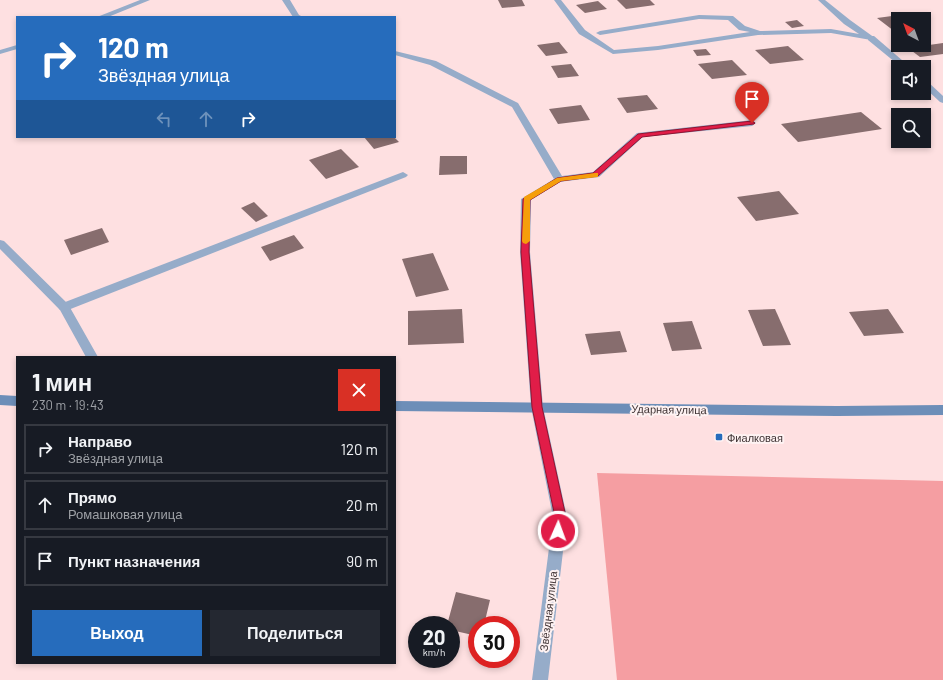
<!DOCTYPE html>
<html lang="ru">
<meta charset="utf-8">
<style>
:root{--surface:#171b24;--page:#242831;--text:#f1f3f6;--muted:#9ea1a6;--line:#363941;--accent:#266cbc}
body{margin:0;font-family:Barlow,sans-serif;background:var(--page);color:var(--text);height:100vh;display:flex;flex-direction:column;font-size:15px;white-space:nowrap}
*{box-sizing:border-box;margin:0}
p{font-size:13px;color:var(--muted)}
.icon{flex:none;width:22px;height:22px;fill:none;stroke:currentColor;stroke-width:2;stroke-linecap:round;stroke-linejoin:round}
.map{position:relative;flex:1;overflow:hidden}
.drawer{position:absolute;left:16px;top:356px;width:380px;height:308px;display:flex;flex-direction:column;background:var(--surface);border-radius:0px;box-shadow:0 2px 6px #0003}
.drawer>*{flex:none}
.guide{position:absolute;left:16px;top:16px;width:380px;height:122px;border-radius:0px;box-shadow:0 2px 6px #0003;background:#266cbc;color:#fff;overflow:hidden}
.needle{width:26px;rotate:319deg}
.fabs{position:absolute;left:891px;top:12px;display:grid;gap:8px}
.fabs a{display:grid;place-items:center;width:40px;height:40px;border-radius:0px;background:var(--surface);box-shadow:0 2px 6px #0003;font-size:20px}
.speed{position:absolute;left:408px;top:616px;display:flex;gap:8px;font-size:20px;font-weight:700;text-align:center}
.speed>*{display:grid;place-content:center;width:52px;height:52px;border-radius:50%;background:var(--surface);box-shadow:0 2px 6px #0003;line-height:1}
.speed small{font-size:10px;font-weight:400}
.speed .limit{border:6px solid #d22;background:#fff;color:#111}
.pin{position:absolute;display:grid;place-items:center;width:34px;height:34px;color:#fff;margin:-41px -17px;border-radius:50% 50% 50% 0;rotate:-45deg;box-shadow:0 0 4px #0007}
.pin .icon{rotate:45deg}
.me{position:absolute;width:44px;margin:-22px;rotate:2deg;stroke-linejoin:round;filter:drop-shadow(0 0 3px #0008)}
.turn{display:flex;align-items:center;gap:14px;height:84px;padding:0 16px;font-size:18px}
.turn .icon{width:52px;height:52px;stroke-width:2.5}
.turn b{display:block;font-size:28px;line-height:34px}
.lanes{display:flex;align-items:center;height:38px;padding:0 16px;background:#0003;justify-content:center;gap:20px;direction:ltr}
.lanes .off{opacity:.35}
.round{display:grid;place-items:center;flex:none;width:42px;height:42px;border-radius:0px;background:var(--page)}
.headline{display:flex;align-items:center;justify-content:space-between;height:68px;padding:0 16px}
h1{font-size:24px;font-weight:700;line-height:30px}
.primary-button{display:flex;gap:8px;margin-top:auto;padding:8px 16px}
.primary-button a{flex:1;height:46px;border-radius:0px;background:var(--accent);color:#fff;font-size:16px;font-weight:700;line-height:46px;text-align:center}
.primary-button a+a{background:var(--page);color:var(--text)}
ul{padding:0;list-style:none}
li{display:flex;align-items:center;gap:12px;height:50px;margin:0 8px 6px;padding:0 8px;border:2px solid var(--line);border-radius:0px}
li div{flex:1}
li b{display:block;font-size:15px}
li em{font-style:normal}
.map>svg:first-child{display:block}
.green{fill:#f59ea2}
.building{fill:#876d6e}
.lines{fill:none;stroke-linecap:round;stroke-linejoin:round}
.lane{fill:#96acc9;fill-rule:evenodd}
.street{fill:#96acc9;fill-rule:evenodd}
.secondary{fill:#6d8eb8;fill-rule:evenodd}
.route{fill:#e11d48;stroke:#92132f}
.slow{fill:#f59e0b}
.poi-dot{fill:#266cbc;stroke:#fef2f2;stroke-width:1.5}
.labels{text-anchor:middle;dominant-baseline:central;stroke-width:4;stroke-linejoin:round;paint-order:stroke}
.street-label{font-size:11px;fill:#3f3334;stroke:#fef2f2}
.poi-label{font-size:11px;fill:#3f3334;stroke:#fef2f2;text-anchor:start}
</style>
<div class="map">
<svg width="943" height="680" viewBox="0 0 943 680">
<rect width="100%" height="100%" fill="#fee0e1"/>
<polygon class="green" points="597,473 943,481 943,680 617,680"/>
<g class="building">
<polygon points="498,0 522,0 525,6 502,8"/>
<polygon points="617,0 650,0 655,5 626,9"/>
<polygon points="598,1 607,9 585,13 576,5"/>
<polygon points="907,14 914,19 898,19 898,30 894,31 877,18"/>
<polygon points="797,20 804,26 792,28 785,22"/>
<polygon points="559,42 568,53 546,56 537,45"/>
<polygon points="943,43 943,54 920,57 908,48"/>
<polygon points="788,46 804,60 770,64 755,50"/>
<polygon points="706,49 711,55 697,56 693,50"/>
<polygon points="732,60 747,75 712,79 698,64"/>
<polygon points="571,64 579,76 558,78 551,66"/>
<polygon points="647,95 658,109 627,113 617,98"/>
<polygon points="581,105 590,120 558,124 549,109"/>
<polygon points="861,112 882,129 798,142 781,124"/>
<polygon points="364,137 394,137 399,142 374,149"/>
<polygon points="341,149 359,167 326,179 309,160"/>
<polygon points="440,156 467,156 467,174 439,175"/>
<polygon points="779,191 799,214 756,221 737,197"/>
<polygon points="254,202 268,216 256,222 241,208"/>
<polygon points="102,228 109,242 71,255 64,240"/>
<polygon points="294,235 304,248 270,261 261,247"/>
<polygon points="433,253 449,290 416,297 402,259"/>
<polygon points="462,309 464,343 408,345 408,311"/>
<polygon points="775,309 791,345 763,346 748,310"/>
<polygon points="888,309 904,333 864,336 849,312"/>
<polygon points="692,321 702,349 672,351 663,323"/>
<polygon points="620,331 627,352 591,355 585,334"/>
<polygon points="456,592 490,600 484,625 477,625 477,636 451,630 451,625 447,625"/>
</g>
<g class="lines">
<g class="lane">
<polygon points="140,0 150,0 108,17 97,17"/>
<polygon points="282,0 290,0 299,15 303,17 293,17"/>
<polygon points="554,0 561,0 585,30 614,50 658,46 750,32 739,30 728,20 699,19 600,35 596,33 600,31 699,15 733,16 745,26 760,31 831,29 859,34 844,24 818,0 825,0 850,20 875,38 871,40 831,33 758,35 658,50 613,54 579,34"/>
<polygon points="17,45 17,49 0,54 0,50"/>
<polygon points="395,51 436,61 518,103 562,176 593,172 637,133 752,120 756,123 752,126 643,137 599,177 559,182 554,179 512,107 430,65 395,55"/>
<polygon points="403,172 408,175 406,177 68,310 60,310 58,307 60,304"/>
</g>
<g class="street">
<polygon points="868,36 874,36 910,67 901,67 868,40"/>
<polygon points="924,81 927,81 943,96 943,103 940,102 924,87"/>
<polygon points="559,176 564,179 562,181 531,200 530,252 543,407 567,517 548,680 532,680 553,517 531,407 520,252 521,199"/>
<polygon points="0,240 4,241 68,304 98,357 86,357 60,310 0,249"/>
</g>
<g class="secondary">
<polygon points="0,395 17,396 17,406 0,405"/>
<polygon points="395,401 837,406 943,405 943,415 837,416 395,411"/>
</g>
</g>
<polygon class="route" points="752,121 755,123 754,124 642,137 598,176 561,181 530,200 529,252 542,407 566,517 562,535 558,536 554,535 553,531 555,517 532,407 521,252 523,199 557,178 593,173 638,134"/>
<polygon class="slow" points="595,173 598,173 598,177 561,181 530,200 530,241 526,244 523,243 522,241 524,197 557,178"/>
<rect class="poi-dot" x="715" y="433" width="8" height="8" rx="2"/>
<g class="labels">
<g class="street-label">
<text transform="translate(669 409) rotate(1)">Ударная улица</text>
<text transform="translate(548 611) rotate(-83)">Звёздная улица</text>
</g>
<g class="poi-label">
<text x="727" y="437">Фиалковая</text>
</g>
</g>
</svg>
<div class="fabs">
<a><svg class="needle" viewBox="-14 -14 28 28"><path d="M0-13l5 13h-10z" fill="#e53935"/><path d="M0 13l5-13h-10z" fill="#9ea1a6"/></svg></a>
<a><svg class="icon" aria-label="sound" viewBox="0 0 24 24"><path d="M4 9h4l5-4v14l-5-4H4zM17 9q2 3 0 6"/></svg></a>
<a><svg class="icon" aria-label="search" viewBox="0 0 24 24"><circle cx="10" cy="10" r="6"/><path d="M15 15l6 6"/></svg></a>
</div>
<div class="speed"><div>20<small>km/h</small></div><div class="limit">30</div></div>
<div class="pin" style="left:752px;top:123px;background:#d93025"><svg class="icon" aria-label="arrive" viewBox="0 0 24 24"><path d="M6 21V4h12l-3 4 3 4H6"/></svg></div>
<svg class="me" style="left:558px;top:531px" viewBox="-20 -20 40 40"><circle r="17" fill="#e11d48" stroke="#fff" stroke-width="3"/><path d="M0-11L8 9 0 5-8 9z" fill="#fff"/></svg>
<div class="guide">
<div class="turn"><svg class="icon" aria-label="right" viewBox="0 0 24 24"><path d="M7 20v-9h11M14 6l5 5-5 5"/></svg><div><b>120 m</b>Звёздная улица</div></div>
<div class="lanes"><svg class="icon off" aria-label="left" viewBox="0 0 24 24"><path d="M17 20v-9H6M10 6l-5 5 5 5"/></svg><svg class="icon off" aria-label="ahead" viewBox="0 0 24 24"><path d="M12 20V5M6 11l6-6 6 6"/></svg><svg class="icon" aria-label="right" viewBox="0 0 24 24"><path d="M7 20v-9h11M14 6l5 5-5 5"/></svg></div>
</div>
<section class="drawer">
<div class="headline"><div><h1>1 мин</h1><p>230 m · 19:43</p></div><a class="round" style="background:#d93025;color:#fff"><svg class="icon" aria-label="close" viewBox="0 0 24 24"><path d="M6 6l12 12M18 6L6 18"/></svg></a></div>
<ul>
<li><svg class="icon" aria-label="right" viewBox="0 0 24 24"><path d="M7 20v-9h11M14 6l5 5-5 5"/></svg><div><b>Направо</b><p>Звёздная улица</p></div><em>120 m</em></li>
<li><svg class="icon" aria-label="ahead" viewBox="0 0 24 24"><path d="M12 20V5M6 11l6-6 6 6"/></svg><div><b>Прямо</b><p>Ромашковая улица</p></div><em>20 m</em></li>
<li><svg class="icon" aria-label="arrive" viewBox="0 0 24 24"><path d="M6 21V4h12l-3 4 3 4H6"/></svg><div><b>Пункт назначения</b></div><em>90 m</em></li>
</ul>
<div class="primary-button"><a>Выход</a><a>Поделиться</a></div>
</section>
</div>
